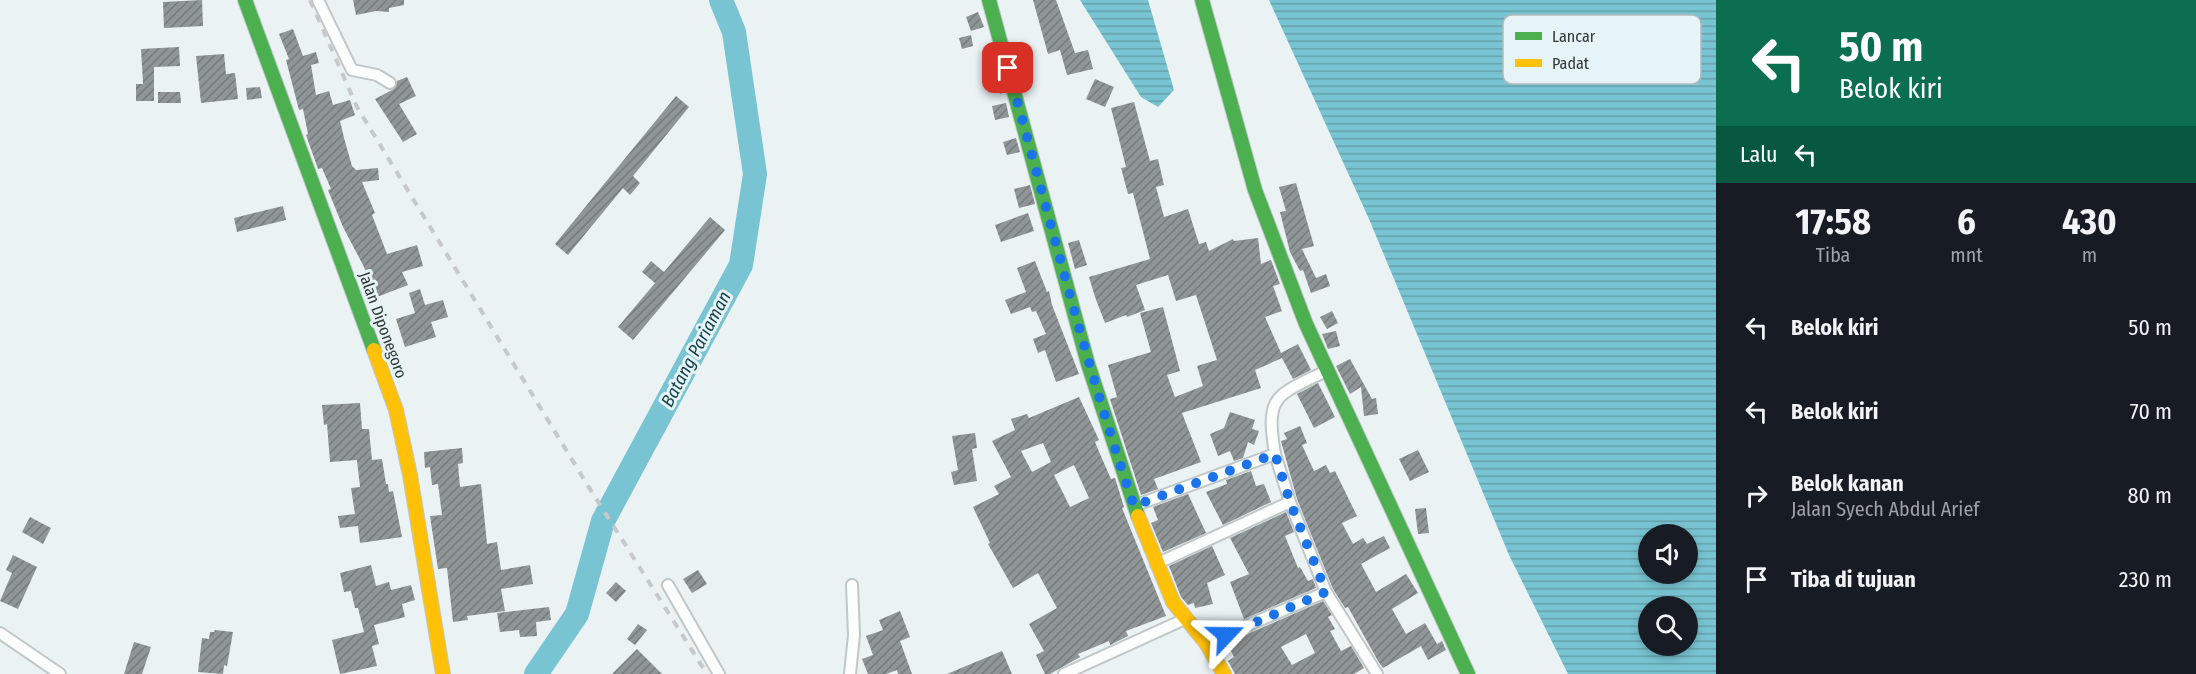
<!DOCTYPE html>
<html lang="id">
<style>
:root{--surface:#171b24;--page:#20242c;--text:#f1f3f6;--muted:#9ea1a6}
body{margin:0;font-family:"Fira Sans Condensed",sans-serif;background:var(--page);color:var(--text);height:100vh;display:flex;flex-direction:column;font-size:22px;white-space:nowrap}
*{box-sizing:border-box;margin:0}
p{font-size:20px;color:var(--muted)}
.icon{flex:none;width:33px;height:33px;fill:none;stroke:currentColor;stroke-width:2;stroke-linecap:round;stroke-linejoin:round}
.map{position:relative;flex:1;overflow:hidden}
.side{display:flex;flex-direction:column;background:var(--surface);width:480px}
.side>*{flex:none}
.guide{background:#0b6e4f;color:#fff;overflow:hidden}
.buttons{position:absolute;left:1638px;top:524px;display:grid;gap:12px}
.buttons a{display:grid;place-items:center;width:60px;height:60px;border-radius:50%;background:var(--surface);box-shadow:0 3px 9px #0003;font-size:30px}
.pin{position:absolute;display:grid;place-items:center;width:51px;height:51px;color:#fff;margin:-26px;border-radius:12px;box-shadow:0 3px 9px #0006}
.me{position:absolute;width:66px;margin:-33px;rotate:67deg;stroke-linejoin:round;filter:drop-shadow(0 0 4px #0008)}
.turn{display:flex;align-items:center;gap:21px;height:126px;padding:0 24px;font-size:27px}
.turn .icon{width:78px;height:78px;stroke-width:2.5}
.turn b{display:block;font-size:42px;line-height:51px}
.then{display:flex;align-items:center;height:57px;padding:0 24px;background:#0003;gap:12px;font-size:22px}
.eta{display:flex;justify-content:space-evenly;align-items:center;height:102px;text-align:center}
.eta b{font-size:36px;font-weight:700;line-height:42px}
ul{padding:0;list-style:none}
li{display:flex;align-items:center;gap:18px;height:84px;padding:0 24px}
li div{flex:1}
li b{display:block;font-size:22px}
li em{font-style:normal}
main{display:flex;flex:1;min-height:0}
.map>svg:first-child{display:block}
.water{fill:url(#water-rules);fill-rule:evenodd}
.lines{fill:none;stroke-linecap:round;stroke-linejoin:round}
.river{stroke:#79c4d2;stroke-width:24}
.building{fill:url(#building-hatch);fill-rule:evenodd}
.street-casing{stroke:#c1c7c8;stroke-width:14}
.fast-casing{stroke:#c1c7c8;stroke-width:16}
.slow-casing{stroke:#c1c7c8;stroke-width:16}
.street{stroke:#fcfdfd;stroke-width:10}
.fast{stroke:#4caf50;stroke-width:14}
.slow{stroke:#ffc107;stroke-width:14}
.rail{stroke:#c6c8ca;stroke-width:4;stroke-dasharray:8 8;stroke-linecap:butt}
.route{stroke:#1a73e8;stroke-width:10;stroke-dasharray:0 18}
.labels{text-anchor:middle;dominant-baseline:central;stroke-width:6;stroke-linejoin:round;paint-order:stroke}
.street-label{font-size:16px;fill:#323738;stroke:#e7f4f7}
.water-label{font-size:18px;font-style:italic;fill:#13424b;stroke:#e7f4f7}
.key{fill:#e7f4f7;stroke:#b1bbbe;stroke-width:1.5}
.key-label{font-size:16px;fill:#323738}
</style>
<main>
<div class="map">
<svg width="1716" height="674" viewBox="0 0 1716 674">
<defs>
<pattern id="water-rules" width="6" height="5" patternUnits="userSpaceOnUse" patternTransform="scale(1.5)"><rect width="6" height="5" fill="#79c4d2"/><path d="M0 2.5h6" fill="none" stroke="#64a0ab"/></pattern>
<pattern id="building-hatch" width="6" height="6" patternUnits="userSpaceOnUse" patternTransform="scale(1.5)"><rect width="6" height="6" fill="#909697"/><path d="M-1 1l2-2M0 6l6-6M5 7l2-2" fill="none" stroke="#767b7c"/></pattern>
</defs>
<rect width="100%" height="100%" fill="#eaf2f4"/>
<g class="water">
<polygon points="1080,0 1148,0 1174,90 1158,107 1141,97"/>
<path d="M1269,0H1716V674H1568L1509,555L1369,219ZM1648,534H1688V573H1648ZM1648,606H1688V645H1648Z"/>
</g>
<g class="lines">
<polyline class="river" points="536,674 577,614 603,521 741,265 755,174 734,32 721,0"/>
</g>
<g class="building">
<polygon points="202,0 203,26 164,28 163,2"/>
<polygon points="353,0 404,0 404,5 389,8 389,12 376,11 356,15"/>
<polygon points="1033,0 1056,0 1075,53 1088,50 1093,69 1067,75 1060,50 1048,54"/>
<polygon points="978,12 984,27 971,31 966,17"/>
<polygon points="293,29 303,56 316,52 319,63 311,65 316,95 329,91 333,105 350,100 355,115 340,121 344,138 352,166 356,170 378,168 379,180 362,182 375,213 372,215 387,254 417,245 423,266 402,272 408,285 377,297 363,265 343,227 328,190 331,189 322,168 318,169 306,135 308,134 303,109 299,110 286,60 289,59 279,34"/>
<polygon points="971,35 973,46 962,49 959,38"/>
<polygon points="179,47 180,66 154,67 154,101 136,101 136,84 143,84 141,49"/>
<polygon points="224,54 226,74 235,73 238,99 201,103 196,56"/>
<polygon points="998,70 1005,92 1000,94 993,71"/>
<polygon points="407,77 416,96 399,104 417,134 403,142 375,99 394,89 397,81"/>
<polygon points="1095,79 1114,87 1105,107 1086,99"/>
<polygon points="260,87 262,98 247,100 246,88"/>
<polygon points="158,92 180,92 181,103 158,103"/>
<polygon points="676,96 689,107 633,176 640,183 630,195 623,188 568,255 555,244"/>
<polygon points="1134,102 1150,161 1158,159 1164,185 1156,187 1164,217 1188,209 1199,244 1206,242 1209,251 1233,239 1234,241 1258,238 1261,264 1271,260 1280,284 1273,286 1282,311 1265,317 1281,353 1298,344 1311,370 1293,379 1282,358 1255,370 1261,388 1182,413 1201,462 1154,479 1158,489 1141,495 1110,399 1117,397 1108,365 1151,352 1140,313 1163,307 1180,371 1167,375 1175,397 1203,386 1197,366 1217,360 1196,295 1176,301 1168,275 1136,285 1145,310 1127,317 1126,315 1105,323 1095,297 1089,277 1150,259 1133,193 1128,194 1121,168 1126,167 1111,108"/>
<polygon points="1006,103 1009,117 995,120 992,106"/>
<polygon points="1016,138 1020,152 1007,155 1003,142"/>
<polygon points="1296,183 1314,246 1302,249 1316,278 1326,274 1330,286 1311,293 1303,270 1300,271 1290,252 1280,212 1286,211 1279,187"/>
<polygon points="1030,185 1035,204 1019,208 1014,189"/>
<polygon points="283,206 286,220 237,232 234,218"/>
<polygon points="1028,213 1034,231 1001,242 995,225"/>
<polygon points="710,217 725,230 633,340 618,327 655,283 642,272 651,261 664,272"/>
<polygon points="1079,240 1087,265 1075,269 1068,243"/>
<polygon points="1035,261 1047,292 1049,291 1052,305 1079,374 1056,382 1045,350 1038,353 1033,339 1046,334 1036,311 1032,312 1030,307 1011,314 1005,300 1026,292 1017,268"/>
<polygon points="420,289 425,305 443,300 448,317 431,322 436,337 405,347 396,319 415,313 409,293"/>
<polygon points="1332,311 1338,323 1327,329 1320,317"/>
<polygon points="1336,331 1340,346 1328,349 1322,334"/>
<polygon points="1350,359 1372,399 1376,398 1378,414 1364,416 1361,387 1350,394 1336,366"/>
<polygon points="1318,383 1335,417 1314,428 1297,394"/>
<path d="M1079,397L1099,440L1095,442L1100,454L1111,479L1115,478L1124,507L1122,508L1166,616L1126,631L1128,636L1110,645L1109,641L1078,654L1080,657L1050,674H1045L1036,655L1044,651L1029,624L1057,608L1038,573L1013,588L988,544L990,543L973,507L999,494L994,486L1011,477L992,441L1015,430L1011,419L1027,414L1029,418ZM1043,443L1051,462L1032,472L1021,451ZM1074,465L1089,498L1070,507L1054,475Z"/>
<polygon points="360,403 362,429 369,429 372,460 382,459 386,484 388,484 389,492 393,491 402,537 360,543 358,526 340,528 338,516 355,514 351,488 360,487 357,460 330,462 327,424 324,425 322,405"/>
<polygon points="1230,412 1255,420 1252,429 1259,431 1254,445 1248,442 1243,458 1234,461 1230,451 1218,456 1210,434 1224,428"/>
<polygon points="1300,426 1307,443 1302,445 1314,471 1326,465 1330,473 1335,471 1357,516 1342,523 1353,544 1363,538 1367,544 1384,536 1390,548 1361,564 1376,592 1406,574 1418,593 1392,609 1406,634 1425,623 1437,644 1442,641 1446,650 1428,660 1421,646 1383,668 1378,661 1348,607 1345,608 1333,589 1297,499 1281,441 1287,439 1284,433"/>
<polygon points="975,433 977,448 972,449 977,481 954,485 951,472 958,470 952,436"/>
<polygon points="462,448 463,463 458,464 460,487 481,484 487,544 497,542 501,570 530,565 533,584 501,589 505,611 467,616 468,620 453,622 447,568 438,569 430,516 442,515 438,484 432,485 430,467 425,468 424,452"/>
<polygon points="1418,450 1429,472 1410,481 1399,459"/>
<polygon points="1251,471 1256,486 1264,484 1271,502 1223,525 1206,492 1227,484 1226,480"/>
<polygon points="1188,494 1206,533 1163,552 1151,523 1158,520 1153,507"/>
<polygon points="1426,508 1429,533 1418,534 1415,509"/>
<polygon points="1286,512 1294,532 1285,536 1298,568 1300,567 1308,581 1313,579 1316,588 1244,619 1230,582 1249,574 1230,538"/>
<polygon points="30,517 51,528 43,544 22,532"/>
<polygon points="1212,546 1225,575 1207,583 1213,604 1195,608 1194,603 1188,605 1181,597 1169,566"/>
<polygon points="13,555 37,567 18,609 0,601 12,573 6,570"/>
<polygon points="371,565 376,586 389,582 391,590 411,585 415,600 402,604 405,617 374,625 379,644 372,646 377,666 340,674 332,640 364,632 358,608 355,608 351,591 344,592 340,573"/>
<polygon points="698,570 707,584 692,593 683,579"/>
<polygon points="616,582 626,591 616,602 606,593"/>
<path d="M1323,601L1332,615L1328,617L1335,629L1330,631L1341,651L1351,646L1364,668L1354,674H1235L1228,661L1234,657L1228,645L1250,633ZM1306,634L1315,653L1292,665L1281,647Z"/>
<polygon points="549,607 551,620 536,622 537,636 520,637 519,630 500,632 497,613"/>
<polygon points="900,611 910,637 900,641 912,674 898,674 897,670 886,674 868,674 862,659 873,655 866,636 883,630 879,620"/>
<polygon points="638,624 647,630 635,645 627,639"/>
<polygon points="215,630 233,632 227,666 224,665 223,674 198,672 202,638 209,639 210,632 214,632"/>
<polygon points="134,642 151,647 142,674 124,674"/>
<polygon points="637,649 662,674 612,674"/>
<polygon points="1002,651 1012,674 947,674"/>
</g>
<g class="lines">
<g class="street-casing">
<g id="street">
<polyline points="318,0 352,70 377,75 390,83"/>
<path d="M1275,454C1265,394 1276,396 1326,371"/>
<polyline points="1134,506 1275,454 1290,502 1156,564"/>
<polyline points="668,585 719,674"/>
<polyline points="1326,592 1377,674"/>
<polyline points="0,633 60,674"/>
<polyline points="1206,643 1326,592 1290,502"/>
<polyline points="850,674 854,635 852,585"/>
<polyline points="1064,674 1185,619"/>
</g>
</g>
<g class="fast-casing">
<g id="fast">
<polyline points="245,0 374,350"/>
<polyline points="989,0 1088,364 1138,516"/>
<polyline points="1202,0 1255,190 1306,324 1468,674"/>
</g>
</g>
<g class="slow-casing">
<g id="slow">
<polyline points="374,350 396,410 410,475 443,674"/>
<polyline points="1138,516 1173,602 1206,643 1224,674"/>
</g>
</g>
<use href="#street" class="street"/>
<use href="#fast" class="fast"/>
<use href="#slow" class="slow"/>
<polyline class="rail" points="310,0 357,107 585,481 707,674"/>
</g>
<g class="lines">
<path class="route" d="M1008,68C1049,214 1085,362 1134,506L1275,454L1290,502L1326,592L1226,635"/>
</g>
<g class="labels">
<g class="street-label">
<text transform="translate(383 325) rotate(70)">Jalan Diponegoro</text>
</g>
<g class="water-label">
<text transform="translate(696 349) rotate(-62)">Batang Pariaman</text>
</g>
</g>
<rect x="1503" y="15" width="198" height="69" rx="9" class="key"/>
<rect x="1515" y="32" width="27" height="8" fill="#4caf50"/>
<rect x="1515" y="59" width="27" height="8" fill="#ffc107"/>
<g class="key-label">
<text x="1552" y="42">Lancar</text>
<text x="1552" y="69">Padat</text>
</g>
</svg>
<div class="buttons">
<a><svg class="icon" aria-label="sound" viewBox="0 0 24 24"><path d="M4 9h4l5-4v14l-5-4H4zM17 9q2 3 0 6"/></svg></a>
<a><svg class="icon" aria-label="search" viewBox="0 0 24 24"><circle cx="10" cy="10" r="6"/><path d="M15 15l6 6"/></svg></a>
</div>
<div class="pin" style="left:1008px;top:68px;background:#d93025"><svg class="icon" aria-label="arrive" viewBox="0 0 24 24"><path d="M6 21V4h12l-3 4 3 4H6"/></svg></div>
<svg class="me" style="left:1226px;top:635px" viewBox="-20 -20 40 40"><path d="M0-17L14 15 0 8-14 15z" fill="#1a73e8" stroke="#fff" stroke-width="4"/></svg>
</div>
<section class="side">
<div class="guide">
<div class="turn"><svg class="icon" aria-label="left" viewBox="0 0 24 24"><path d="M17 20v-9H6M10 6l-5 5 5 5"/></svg><div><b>50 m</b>Belok kiri</div></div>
<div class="then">Lalu<svg class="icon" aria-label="left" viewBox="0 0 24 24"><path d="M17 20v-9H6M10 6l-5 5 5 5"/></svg></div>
</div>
<div class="eta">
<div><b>17:58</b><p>Tiba</p></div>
<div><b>6</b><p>mnt</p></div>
<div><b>430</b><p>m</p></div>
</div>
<ul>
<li><svg class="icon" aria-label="left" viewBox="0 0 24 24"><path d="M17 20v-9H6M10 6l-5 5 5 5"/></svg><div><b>Belok kiri</b></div><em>50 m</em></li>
<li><svg class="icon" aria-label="left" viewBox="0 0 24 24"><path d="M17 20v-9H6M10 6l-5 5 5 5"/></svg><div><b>Belok kiri</b></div><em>70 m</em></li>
<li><svg class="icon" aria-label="right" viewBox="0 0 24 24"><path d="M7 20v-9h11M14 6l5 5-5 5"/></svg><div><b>Belok kanan</b><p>Jalan Syech Abdul Arief</p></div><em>80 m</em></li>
<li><svg class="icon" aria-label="arrive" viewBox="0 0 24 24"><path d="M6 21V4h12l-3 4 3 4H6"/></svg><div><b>Tiba di tujuan</b></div><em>230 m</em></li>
</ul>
</section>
</main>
